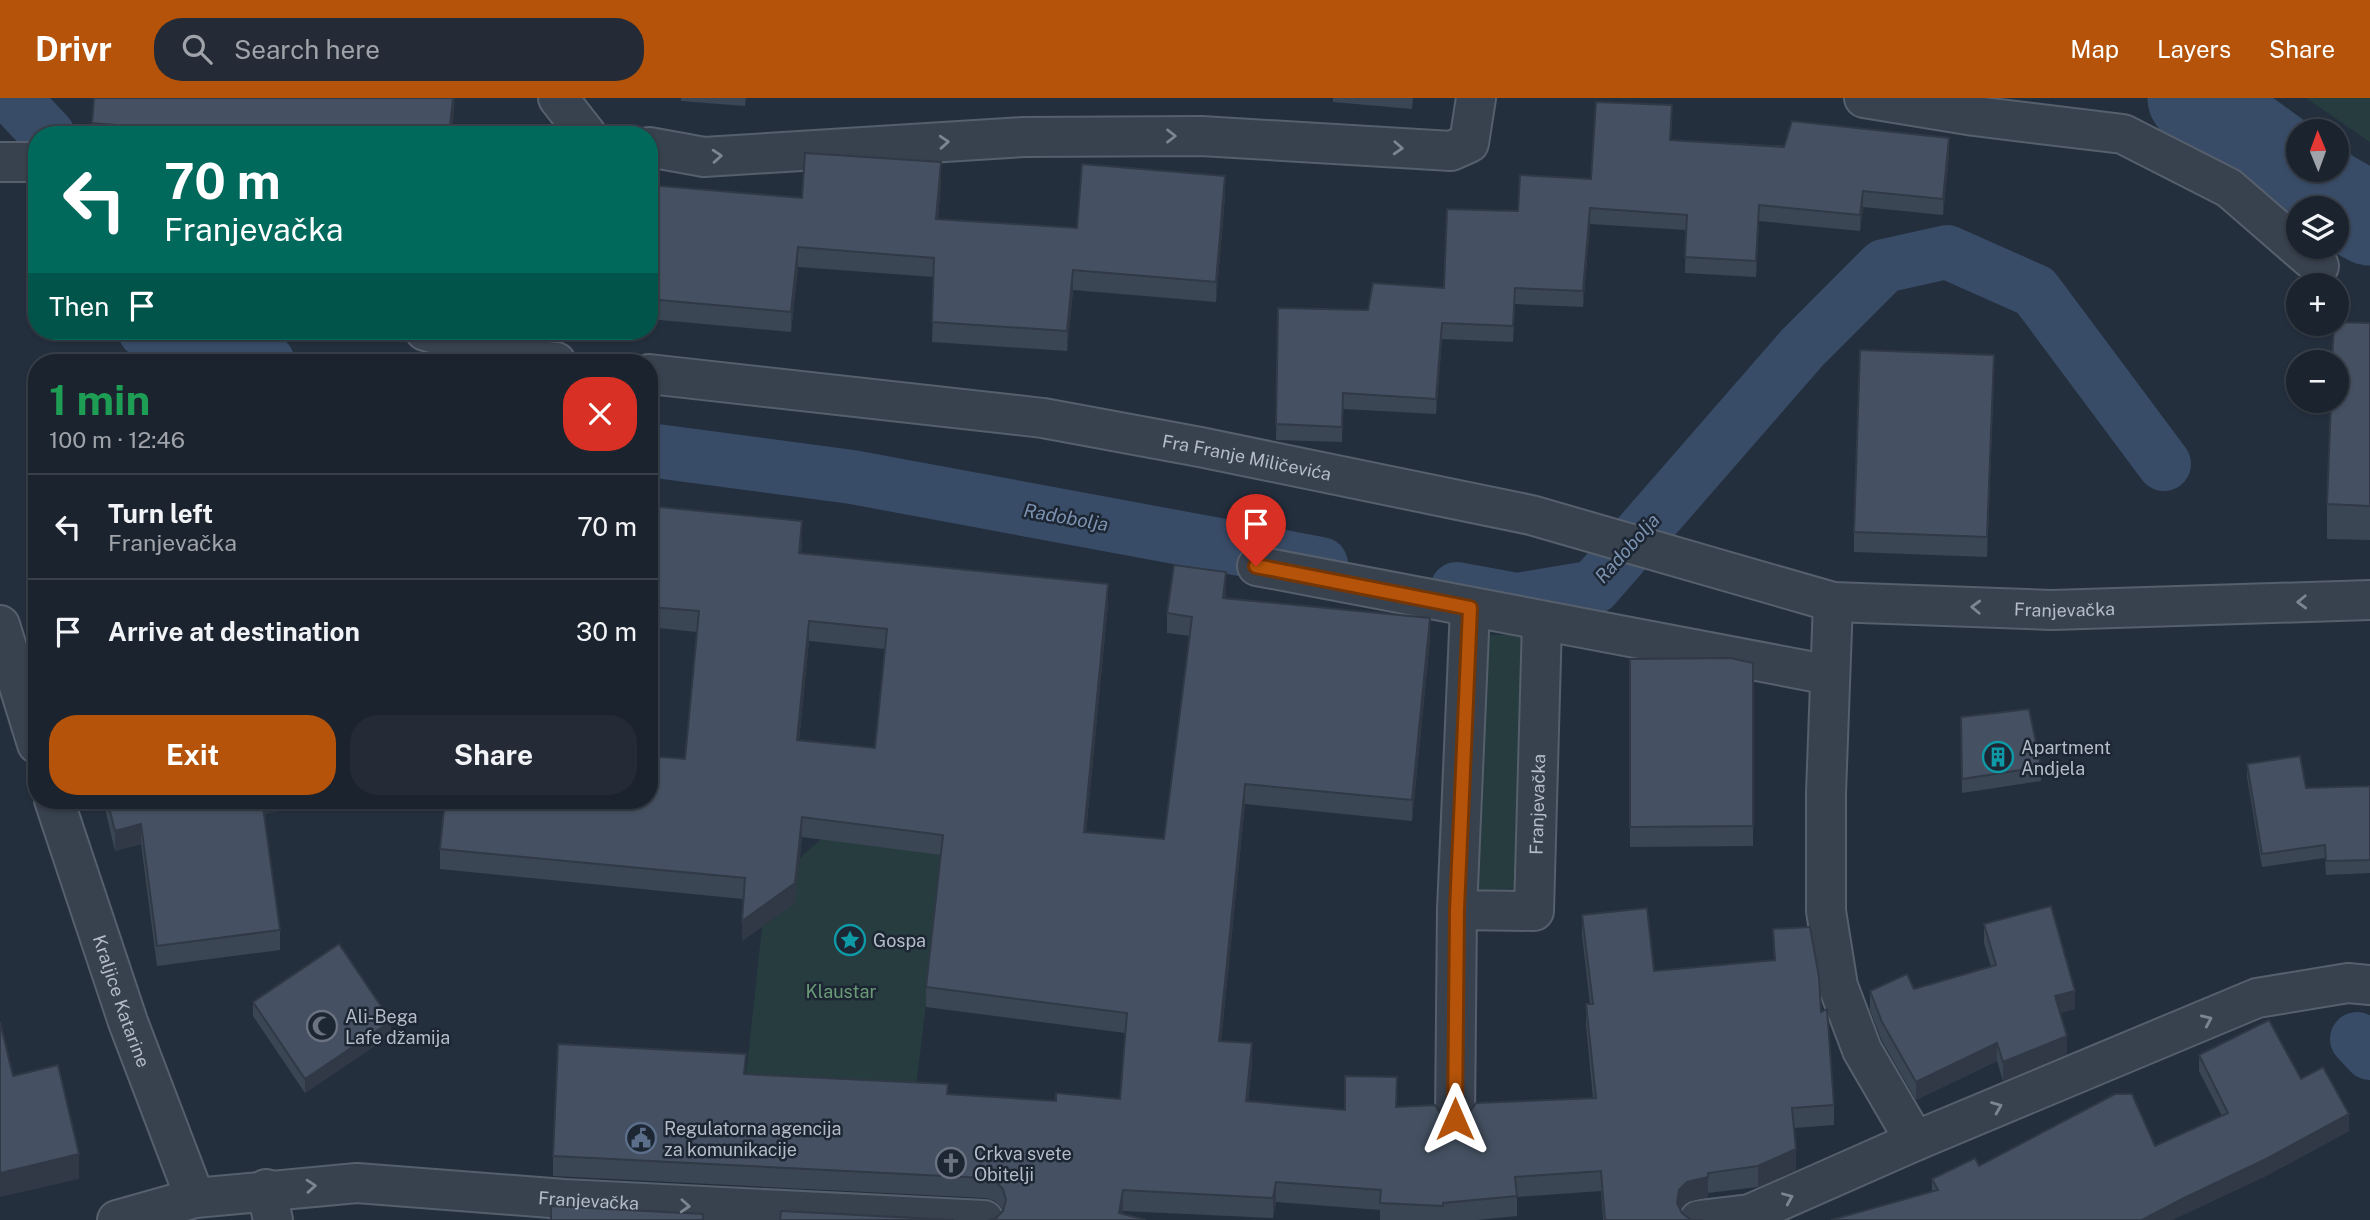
<!DOCTYPE html>
<meta charset="utf-8">
<style>
:root{--surface:#1b232e;--page:#242b36;--text:#f1f3f6;--muted:#a0a4aa;--line:#39404a;--accent:#b45309}
body{margin:0;font-family:"Public Sans",sans-serif;background:var(--page);color:var(--text);height:100vh;display:flex;flex-direction:column;font-size:26px;white-space:nowrap}
*{box-sizing:border-box;margin:0}
p{font-size:23px;color:var(--muted)}
.icon{flex:none;width:38px;height:38px;fill:none;stroke:currentColor;stroke-width:2;stroke-linecap:round;stroke-linejoin:round}
.map{position:relative;flex:1;overflow:hidden}
.details{position:absolute;left:28px;top:256px;width:630px;height:455px;display:flex;flex-direction:column;background:var(--surface);border-radius:28px;box-shadow:0 2px 5px #0004,0 0 0 2px var(--line)}
.details>*{flex:none}
.banner{position:absolute;left:28px;top:28px;width:630px;height:214px;border-radius:28px;box-shadow:0 2px 5px #0004,0 0 0 2px var(--line);background:#00695c;color:#fff;overflow:hidden}
.needle{width:46px;rotate:359deg}
.fabs{position:absolute;left:2286px;top:21px;display:grid;gap:14px}
.fabs a{display:grid;place-items:center;width:63px;height:63px;border-radius:50%;background:var(--surface);box-shadow:0 2px 5px #0004,0 0 0 2px var(--line);font-size:35px}
.pin{position:absolute;display:grid;place-items:center;width:60px;height:60px;color:#fff;margin:-72px -30px;border-radius:50% 50% 50% 0;rotate:-45deg;box-shadow:0 0 7px #0007}
.pin .icon{rotate:45deg}
.me{position:absolute;width:77px;margin:-38px;rotate:0deg;stroke-linejoin:round;filter:drop-shadow(0 0 5px #0008)}
.turn{display:flex;align-items:center;gap:24px;height:147px;padding:0 21px;font-size:32px}
.turn .icon{width:91px;height:91px;stroke-width:2.5}
.turn b{display:block;font-size:49px;line-height:60px}
.then{display:flex;align-items:center;height:66px;padding:0 21px;background:#0003;gap:14px;font-size:26px}
.round{display:grid;place-items:center;flex:none;width:74px;height:74px;border-radius:28px;background:var(--page)}
.overview{display:flex;align-items:center;justify-content:space-between;height:119px;padding:0 21px}
h1{font-size:42px;font-weight:700;line-height:52px;color:#1e9e55}
.button{display:flex;gap:14px;margin-top:auto;padding:14px 21px}
.button a{flex:1;height:80px;border-radius:28px;background:var(--accent);color:#fff;font-size:28px;font-weight:700;line-height:80px;text-align:center}
.button a+a{background:var(--page);color:var(--text)}
ul{padding:0;list-style:none}
li{display:flex;align-items:center;gap:21px;height:105px;padding:0 21px;border-top:2px solid var(--line)}
li div{flex:1}
li b{display:block;font-size:26px}
li em{font-style:normal}
header{display:flex;align-items:center;gap:42px;box-sizing:border-box;height:98px;padding:0 35px;background:var(--accent);color:#fff}
header strong{font-size:33px}
nav{display:flex;gap:38px;margin-inline-start:auto;font-size:24px}
.search{width:490px;height:63px;background:var(--page);display:flex;align-items:center;gap:18px;box-sizing:border-box;padding:0 24px;border-radius:28px;color:var(--muted);font-size:26px}
.map>svg:first-child{display:block}
.green{fill:#263c3f}
.lines{fill:none;stroke-linecap:round;stroke-linejoin:round}
.canal{stroke:#394c67;stroke-width:54}
.river{stroke:#394c67;stroke-width:93}
.street-casing{stroke:#565f6c;stroke-width:42}
.street{stroke:#38414e;stroke-width:38}
.wall{fill:#3b4654;fill-rule:evenodd}
.shaded-wall{fill:#303945}
.building{fill:#455162;stroke:#303945;stroke-width:2;fill-rule:evenodd}
.oneway{stroke:#7c8592}
.route-casing{stroke:#753606;stroke-width:18}
.route{stroke:#b45309;stroke-width:12}
.labels{text-anchor:middle;dominant-baseline:central;stroke-width:5;stroke-linejoin:round;paint-order:stroke}
.street-label{font-size:18px;fill:#b4bcc9;stroke:#1d2633}
.poi-label{font-size:18px;fill:#b4bcc9;stroke:#1d2633;text-anchor:start}
.park-label{font-size:18px;fill:#6b9a76;stroke:#1d2633}
.water-label{font-size:19px;font-style:italic;fill:#7c92b1;stroke:#1d2633}
</style>
<header>
<strong>Drivr</strong>
<div class="search"><svg class="icon" aria-label="search" viewBox="0 0 24 24"><circle cx="10" cy="10" r="6"/><path d="M15 15l6 6"/></svg>Search here</div>
<nav><a>Map</a><a>Layers</a><a>Share</a></nav>
</header>
<div class="map">
<svg width="2370" height="1122" viewBox="0 0 2370 1122">
<rect width="100%" height="100%" fill="#242f3e"/>
<g class="green">
<polygon points="2306,0 2370,0 2370,44"/>
<polygon points="1477,537 1534,537 1527,790 1466,793"/>
<polygon points="821,741 1037,769 939,797 913,1015 744,996 762,829 795,805 800,760"/>
</g>
<g class="lines">
<g class="canal">
<polyline points="13,0 48,37"/>
<polyline points="145,233 268,264"/>
<polyline points="649,352 852,379 1321,466"/>
<polyline points="1457,491 1517,502 1594,489 1803,249 1884,168 1947,154 2035,193 2164,366"/>
<polyline points="2357,941 2370,955"/>
</g>
<polyline class="river" points="2194,0 2329,98 2370,121"/>
<g class="street-casing">
<g id="street">
<polyline points="558,0 587,37"/>
<polyline points="1864,0 1974,18 2123,36 2229,90 2319,168"/>
<polyline points="649,49 704,59 1024,39 1201,38 1451,53 1469,45 1476,0"/>
<polyline points="0,64 37,64"/>
<polyline points="425,233 526,261 556,264"/>
<path id="s1" d="M649,276L1043,320L1200,349L1531,417L1833,504L2052,512L2370,502"/>
<polyline points="1257,468 1830,577"/>
<polyline points="1833,504 1826,695 1826,813 1838,888 1862,952 1915,1043"/>
<path id="s2" d="M1470,510L1457,812L1534,813L1542,523"/>
<polyline points="0,527 37,646"/>
<path id="s3" d="M54,702L128,924L195,1100"/>
<polyline points="1455,1021 1457,812"/>
<polyline points="266,1091 273,1122"/>
<path id="s4" d="M117,1122L195,1100L357,1085L564,1101L984,1122"/>
<polyline points="1699,1122 1750,1116 1915,1043 2257,900 2348,885 2370,887"/>
</g>
</g>
<use href="#street" class="street"/>
</g>
<g class="wall">
<polygon points="681,0 746,0 745,8 681,3"/>
<polygon points="1333,0 1413,0 1412,11 1333,4"/>
<polygon points="1672,23 1671,42 1949,56 1943,117 1863,109 1860,133 1759,123 1756,179 1685,175 1686,132 1590,126 1583,209 1515,206 1513,244 1442,241 1436,316 1343,311 1342,344 1276,342 1278,210 1368,212 1444,190 1518,113 1591,81"/>
<polygon points="92,25 452,37 92,37"/>
<polygon points="941,84 938,121 1077,130 1225,98 1216,204 1073,192 1067,253 932,244 934,179 798,169 791,234 649,221 649,87 802,100"/>
<polygon points="2370,225 2370,442 2327,441 2327,406"/>
<polygon points="1994,277 1987,459 1854,454 1854,434"/>
<path d="M649,408L802,443L801,456L1108,506L1086,734L1164,741L1190,538L1167,535V515L1226,494L1225,500L1430,541L1412,723L1245,706L1221,943L1252,966L1248,1004L1345,1012L1397,1009L1454,1022L1593,1000L1586,927V906H1590L1582,837V817L1654,873L1774,862L1773,831L1821,914L1834,1007V1027L1794,1030L1796,1072L1758,1089L1708,1095V1099L1687,1104L1680,1111L1682,1115L1691,1122H1703H1603L1601,1093L1517,1099V1118L1477,1122H1380V1112L1276,1104L1273,1120L1123,1113L995,1121L1003,1111L995,1103L985,1100L553,1078V1058L746,976L948,996L1056,1003L1120,1001L1125,935L926,909V889L941,757L802,739L795,805L742,843L743,801L440,771V751L685,661L697,534L649,529ZM809,543L885,551L875,650L799,642Z"/>
<polygon points="1630,561 1753,565 1753,748 1630,749"/>
<polygon points="1961,619 2041,669 2041,683 1962,695"/>
<polygon points="2247,666 2306,690 2370,688 2370,775 2326,777 2325,760 2262,769 2247,679"/>
<polygon points="103,702 285,702 285,712 264,716 280,832 280,852 157,868 141,746 115,753"/>
<polygon points="1984,826 2075,911 2060,915 2067,956 2003,983 1997,963 1916,1002 1882,943 1870,912 1870,893 1914,891 1991,869 1984,845"/>
<polygon points="253,904 391,937 305,995 253,918"/>
<polygon points="2199,957 2301,981 2349,1033 2266,1078 2182,1117 1932,1093 1932,1081 1979,1068 2155,1048 2222,1018 2199,973"/>
</g>
<g class="shaded-wall">
<polygon points="453,0 455,0 452,37 449,37"/>
<polygon points="1949,40 1949,56 1943,117 1943,101"/>
<polygon points="941,64 941,84 936,141 936,121"/>
<polygon points="1225,78 1225,98 1216,204 1216,184"/>
<polygon points="1863,93 1863,109 1860,133 1860,117"/>
<polygon points="1759,107 1759,123 1756,179 1756,163"/>
<polygon points="1590,110 1590,126 1583,209 1583,193"/>
<polygon points="798,149 798,169 791,234 791,214"/>
<polygon points="1073,172 1073,192 1067,253 1067,233"/>
<polygon points="1442,225 1442,241 1436,316 1436,301"/>
<polygon points="1994,257 1994,277 1987,459 1987,439"/>
<polygon points="802,423 802,443 799,476 799,455"/>
<polygon points="1226,474 1226,494 1223,520 1223,500"/>
<polygon points="1108,486 1108,506 1084,755 1084,734"/>
<polygon points="1430,520 1430,541 1412,723 1412,702"/>
<polygon points="809,523 809,543 797,663 797,642"/>
<polygon points="1245,686 1245,706 1219,963 1219,943"/>
<polygon points="262,702 285,702 285,712 262,717"/>
<polygon points="802,719 802,739 795,805 742,843 742,823"/>
<polygon points="141,726 141,746 115,753 115,733"/>
<polygon points="2075,893 2075,911 2055,917 2055,898"/>
<polygon points="391,923 391,937 305,995 305,981"/>
<polygon points="2067,938 2067,956 2003,983 2003,964"/>
<polygon points="1252,945 1252,966 1246,1024 1246,1003"/>
<polygon points="1997,945 1997,963 1916,1002 1916,984"/>
<polygon points="2349,1016 2349,1033 2266,1078 2173,1122 2142,1122"/>
<polygon points="1796,1051 1796,1072 1758,1089 1758,1068"/>
<polygon points="79,1056 79,1081 0,1099 0,1075"/>
<polygon points="1708,1079 1708,1099 1687,1104 1679,1113 1677,1105 1679,1092 1687,1084"/>
<polygon points="1276,1084 1276,1104 1273,1120 1273,1100"/>
<polygon points="1123,1092 1123,1113 1121,1122 1119,1115"/>
</g>
<g class="building">
<polygon points="94,0 453,0 449,37 239,37 92,25"/>
<polygon points="1596,4 1672,7 1670,42 1784,49 1792,23 1949,40 1943,101 1863,93 1860,117 1759,107 1756,163 1685,159 1687,117 1590,110 1583,193 1515,190 1513,228 1442,225 1436,301 1343,295 1342,329 1276,326 1278,210 1368,212 1373,185 1444,190 1447,111 1518,113 1520,77 1591,81"/>
<polygon points="805,55 941,64 936,121 1077,130 1082,66 1225,78 1216,184 1073,172 1067,233 932,224 934,160 798,149 791,214 649,201 649,87 802,100"/>
<polygon points="2336,224 2370,225 2370,408 2327,406 2331,303 2336,303 2336,264 2332,264 2334,226 2336,226"/>
<polygon points="1860,252 1994,257 1987,439 1854,434"/>
<path d="M649,408L802,423L799,455L1108,486L1084,734L1164,741L1192,519L1167,515L1174,467L1226,474L1223,500L1430,520L1412,702L1245,686L1219,943L1252,945L1246,1003L1345,1012V978L1397,979L1396,1009L1435,1007L1443,1019L1454,1022L1466,1019L1476,1005L1596,1000L1586,906H1593L1582,817L1647,810L1654,873L1775,862L1773,831L1810,829L1819,879L1821,914L1827,911L1834,1007L1792,1010L1796,1051L1758,1068L1708,1075V1079L1687,1084L1679,1092L1677,1105L1682,1115L1691,1122H1703H1605L1601,1073L1515,1079L1517,1098L1443,1105V1108L1380,1105L1381,1092L1276,1084L1273,1100L1123,1092L1119,1115L1146,1122H989L995,1121L1003,1113L1006,1102L1003,1091L995,1083L985,1080L553,1058L558,946L746,956L744,976L948,986L947,996L1056,1003V995L1120,1001L1127,915L926,889L943,737L802,719L795,785L742,823L745,780L440,751L445,702H649V658L685,661L699,513L649,509ZM809,523L887,531L875,650L797,642Z"/>
<polygon points="1730,560 1753,565 1753,728 1630,729 1630,561"/>
<polygon points="2029,611 2041,669 1962,681 1961,619"/>
<polygon points="2300,658 2306,690 2370,688 2370,762 2326,763 2325,747 2262,756 2247,666"/>
<polygon points="107,702 262,702 280,832 157,848 141,726 115,733"/>
<polygon points="2051,808 2075,893 2055,898 2067,938 2003,964 1997,945 1916,984 1882,924 1870,893 1907,876 1914,891 1996,867 1984,826"/>
<polygon points="339,846 391,923 305,981 253,904"/>
<polygon points="2269,922 2301,981 2323,969 2349,1016 2266,1061 2182,1101 2142,1122 1831,1122 1938,1092 1932,1081 1975,1060 1979,1068 2115,996 2132,996 2155,1048 2228,1015 2199,957"/>
<polygon points="0,924 13,978 58,967 79,1056 0,1075"/>
<polygon points="551,1108 703,1116 703,1122 551,1122"/>
<polygon points="781,1113 954,1122 780,1122"/>
</g>
<defs><path id="oneway-chevron" d="M-2-3.5L2.5 0L-2 3.5" fill="none" stroke-width="1.6" stroke-linecap="round" stroke-linejoin="round" transform="scale(1.75)"/></defs>
<g class="oneway">
<use href="#oneway-chevron" transform="translate(1171 38)"/>
<use href="#oneway-chevron" transform="translate(944 44) rotate(-4)"/>
<use href="#oneway-chevron" transform="translate(1398 50) rotate(3)"/>
<use href="#oneway-chevron" transform="translate(717 58) rotate(-4)"/>
<use href="#oneway-chevron" transform="translate(2302 504) rotate(178)"/>
<use href="#oneway-chevron" transform="translate(1976 509) rotate(-178)"/>
<use href="#oneway-chevron" transform="translate(2207 922) rotate(-24)"/>
<use href="#oneway-chevron" transform="translate(1997 1009) rotate(-22)"/>
<use href="#oneway-chevron" transform="translate(311 1088) rotate(-4)"/>
<use href="#oneway-chevron" transform="translate(1788 1100) rotate(-23)"/>
<use href="#oneway-chevron" transform="translate(685 1108) rotate(3)"/>
</g>
<g class="lines">
<g class="route-casing">
<polyline id="route" points="1256,468 1470,510 1457,812 1455,1021"/>
</g>
<use href="#route" class="route"/>
</g>
<defs>
<g id="building-ring" transform="scale(1.575)"><circle r="9.5" fill="#1d2633" stroke="#0f9aa8" stroke-width="1.5"/><path d="M-4-6H4V6H1V3H-1V6H-4ZM-2.5-4.3h1.7v1.8h-1.7ZM.8-4.3h1.7v1.8H.8ZM-2.5-1h1.7V.8h-1.7ZM.8-1h1.7V.8H.8Z" fill="#0f9aa8"/></g>
<g id="sight-ring" transform="scale(1.575)"><circle r="9.5" fill="#1d2633" stroke="#0f9aa8" stroke-width="1.5"/><path d="M0-6L1.8-2.2L6-1.7L2.9 1.2L3.7 5.4L0 3.3L-3.7 5.4L-2.9 1.2L-6-1.7L-1.8-2.2Z" fill="#0f9aa8"/></g>
<g id="mosque-ring" transform="scale(1.575)"><circle r="9.5" fill="#1d2633" stroke="#6b7280" stroke-width="1.5"/><path d="M3.5-4.9A6 6 0 1 0 3.5 4.9A5 5 0 1 1 3.5-4.9Z" fill="#6b7280"/></g>
<g id="civic-ring" transform="scale(1.575)"><circle r="9.5" fill="#1d2633" stroke="#5c6f8a" stroke-width="1.5"/><path d="M-.6-6.5H3V-4.5H.6V-3L4-1V1h2V6H-6V1h2V-1L-.6-3ZM-1.2 2.5V6h2.4V2.5Z" fill="#5c6f8a"/></g>
<g id="church-ring" transform="scale(1.575)"><circle r="9.5" fill="#1d2633" stroke="#6b7280" stroke-width="1.5"/><path d="M-1.2-6h2.4v3.5h3.3v2.4h-3.3V6h-2.4V-.1h-3.3v-2.4h3.3Z" fill="#6b7280"/></g>
</defs>
<g fill-rule="evenodd">
<use href="#building-ring" x="1998" y="659"/>
<use href="#sight-ring" x="850" y="842"/>
<use href="#mosque-ring" x="322" y="928"/>
<use href="#civic-ring" x="641" y="1040"/>
<use href="#church-ring" x="951" y="1065"/>
</g>
<g class="labels">
<g class="street-label">
<text stroke="none"><textPath href="#s1" startOffset="604">Fra Franje Miličevića</textPath></text>
<text stroke="none"><textPath href="#s1" startOffset="1440">Franjevačka</textPath></text>
<text stroke="none"><textPath href="#s2" startOffset="486">Franjevačka</textPath></text>
<text stroke="none"><textPath href="#s3" startOffset="212">Kraljice Katarine</textPath></text>
<text stroke="none"><textPath href="#s4" startOffset="476">Franjevačka</textPath></text>
</g>
<g class="poi-label">
<text x="2021" y="649">Apartment<tspan x="2021" dy="21">Andjela</tspan></text>
<text x="873" y="842">Gospa</text>
<text x="345" y="918">Ali-Bega<tspan x="345" dy="21">Lafe džamija</tspan></text>
<text x="664" y="1030">Regulatorna agencija<tspan x="664" dy="21">za komunikacije</tspan></text>
<text x="974" y="1055">Crkva svete<tspan x="974" dy="21">Obitelji</tspan></text>
</g>
<g class="park-label">
<text x="841" y="893">Klaustar</text>
</g>
<g class="water-label">
<text transform="translate(1066 419) rotate(10)">Radobolja</text>
<text transform="translate(1627 450) rotate(-48)">Radobolja</text>
</g>
</g>
</svg>
<div class="fabs">
<a><svg class="needle" viewBox="-14 -14 28 28"><path d="M0-13l5 13h-10z" fill="#e53935"/><path d="M0 13l5-13h-10z" fill="#a0a4aa"/></svg></a>
<a><svg class="icon" aria-label="layers" viewBox="0 0 24 24"><path d="M12 4l9 5-9 5-9-5zM3 14l9 5 9-5"/></svg></a>
<a>+</a>
<a>−</a>
</div>
<div class="pin" style="left:1256px;top:468px;background:#d93025"><svg class="icon" aria-label="arrive" viewBox="0 0 24 24"><path d="M6 21V4h12l-3 4 3 4H6"/></svg></div>
<svg class="me" style="left:1455px;top:1021px" viewBox="-20 -20 40 40"><path d="M0-17L14 15 0 8-14 15z" fill="#b45309" stroke="#fff" stroke-width="4"/></svg>
<div class="banner">
<div class="turn"><svg class="icon" aria-label="left" viewBox="0 0 24 24"><path d="M17 20v-9H6M10 6l-5 5 5 5"/></svg><div><b>70 m</b>Franjevačka</div></div>
<div class="then">Then<svg class="icon" aria-label="arrive" viewBox="0 0 24 24"><path d="M6 21V4h12l-3 4 3 4H6"/></svg></div>
</div>
<section class="details">
<div class="overview"><div><h1>1 min</h1><p>100 m · 12:46</p></div><a class="round" style="background:#d93025;color:#fff"><svg class="icon" aria-label="close" viewBox="0 0 24 24"><path d="M6 6l12 12M18 6L6 18"/></svg></a></div>
<ul>
<li><svg class="icon" aria-label="left" viewBox="0 0 24 24"><path d="M17 20v-9H6M10 6l-5 5 5 5"/></svg><div><b>Turn left</b><p>Franjevačka</p></div><em>70 m</em></li>
<li><svg class="icon" aria-label="arrive" viewBox="0 0 24 24"><path d="M6 21V4h12l-3 4 3 4H6"/></svg><div><b>Arrive at destination</b></div><em>30 m</em></li>
</ul>
<div class="button"><a>Exit</a><a>Share</a></div>
</section>
</div>
